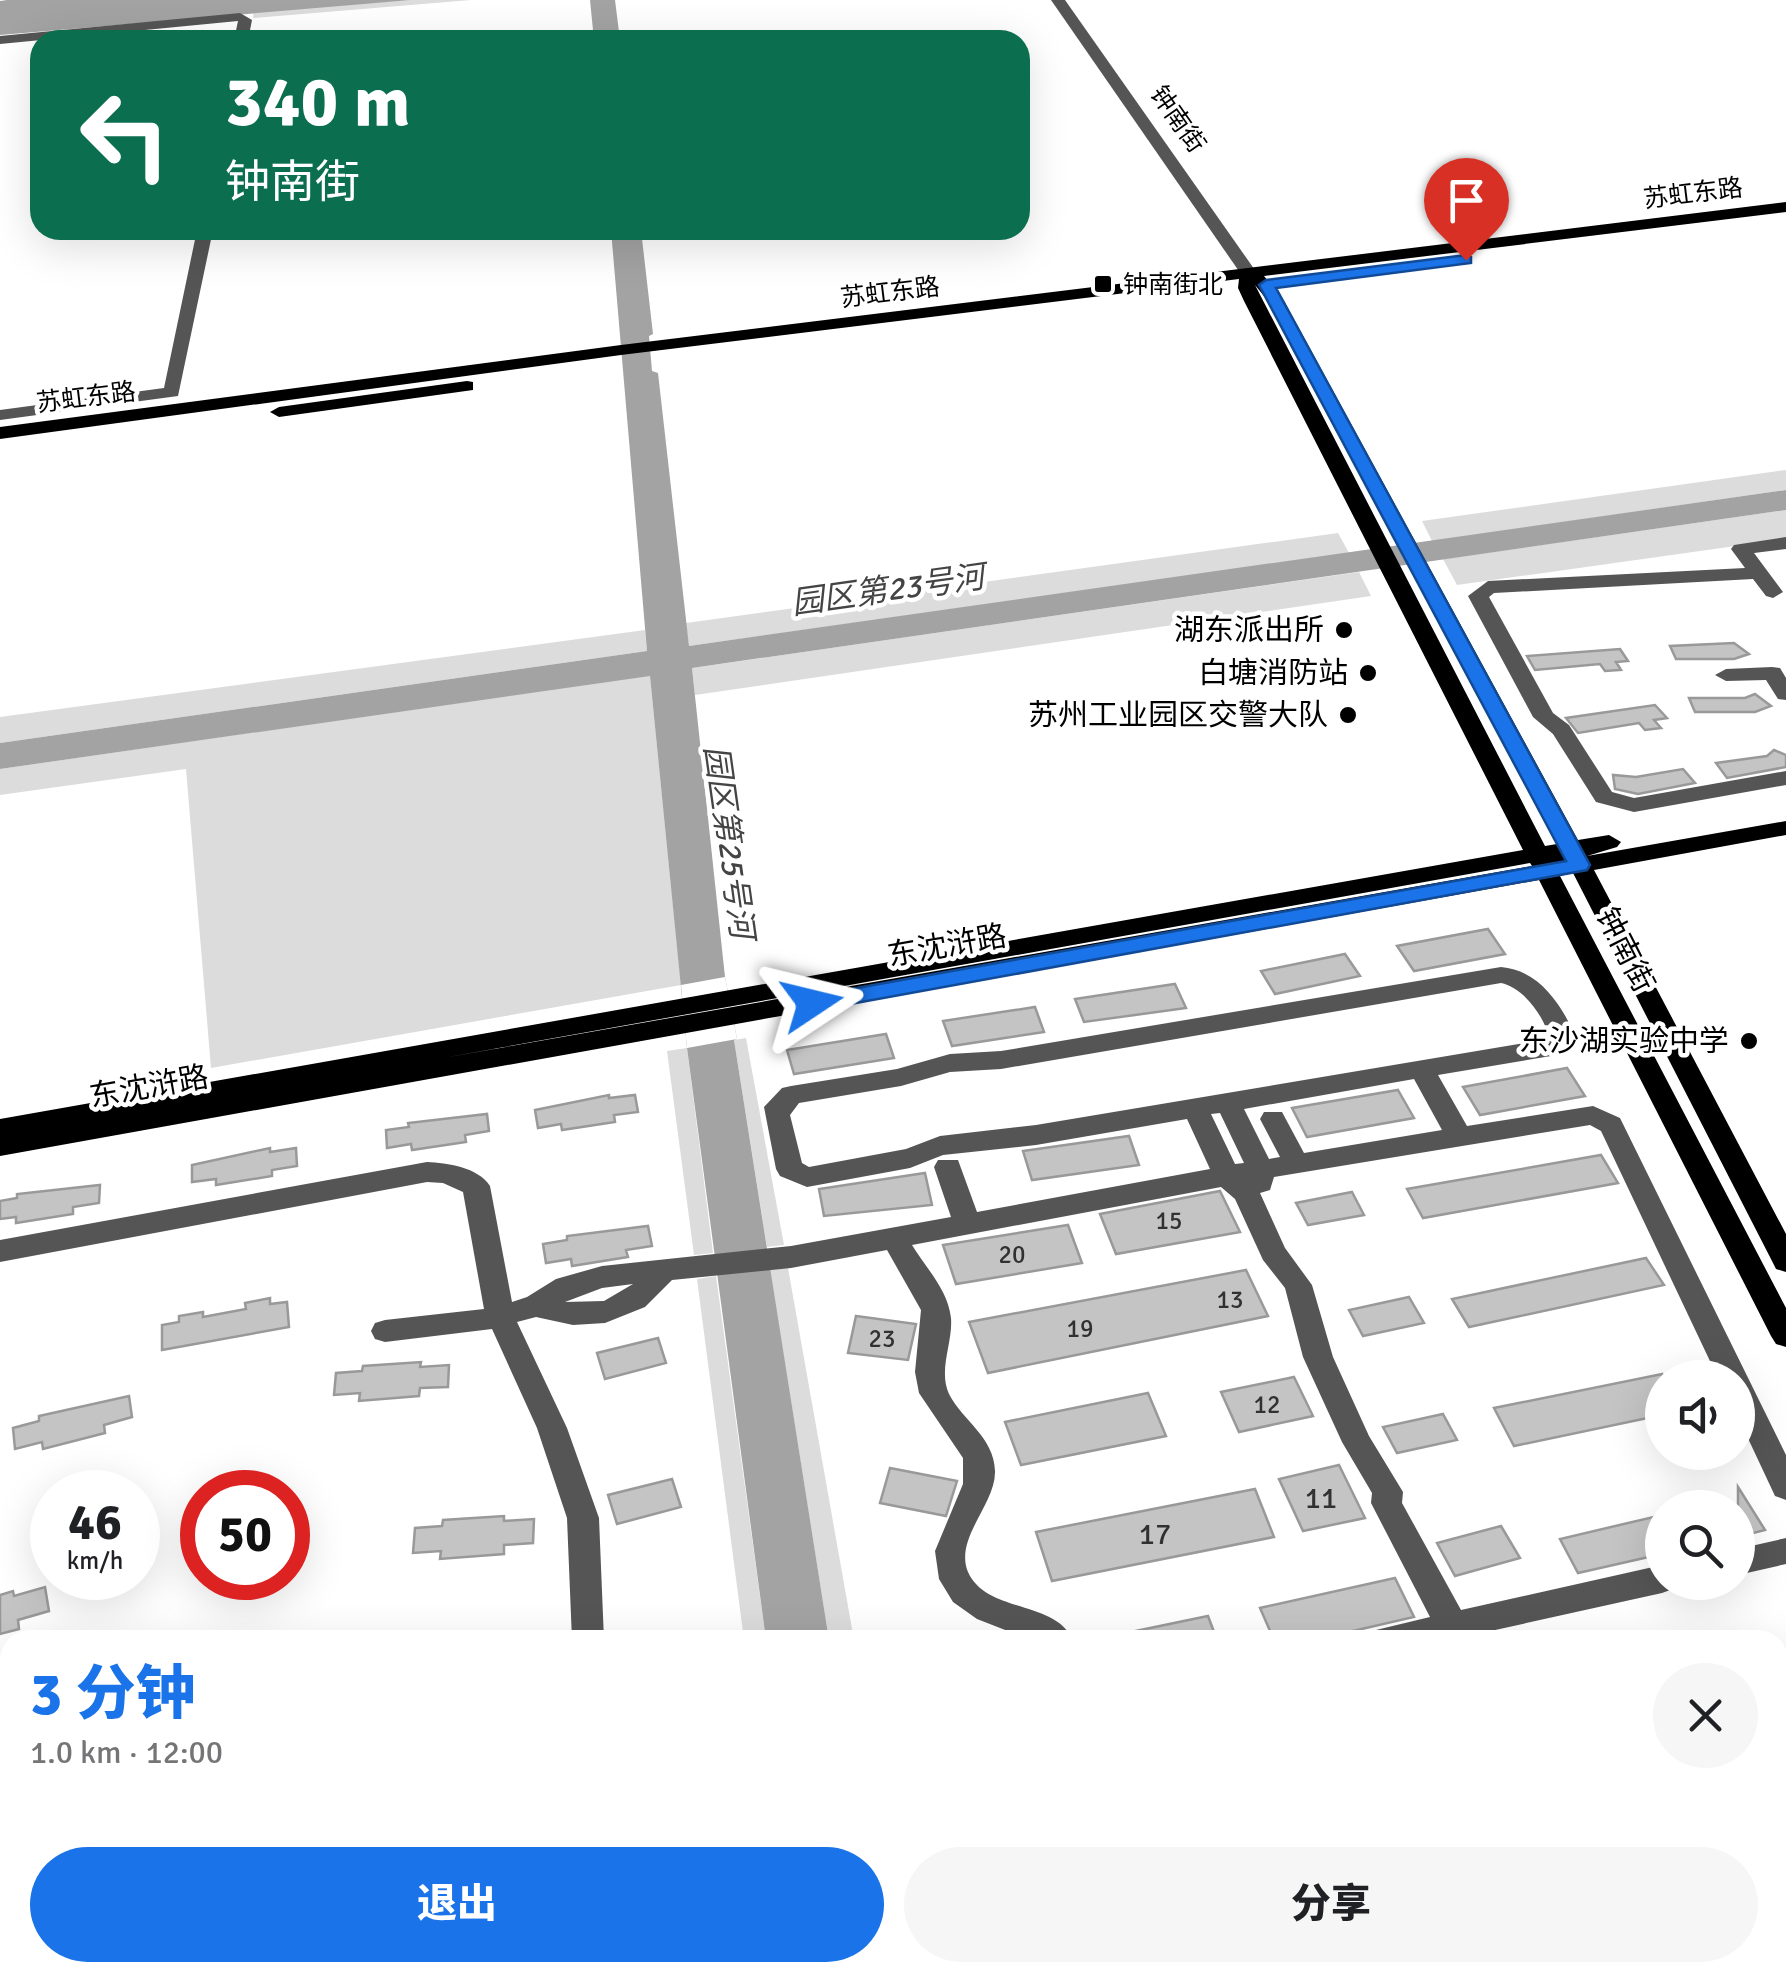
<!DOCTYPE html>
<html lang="zh">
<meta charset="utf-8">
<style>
:root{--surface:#fff;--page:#f6f6f6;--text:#202124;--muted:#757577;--accent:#1a73e8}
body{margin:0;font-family:Signika,"Noto Sans SC",sans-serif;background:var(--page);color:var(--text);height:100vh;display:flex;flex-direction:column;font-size:38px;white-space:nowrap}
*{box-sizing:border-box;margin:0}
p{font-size:32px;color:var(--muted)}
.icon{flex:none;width:55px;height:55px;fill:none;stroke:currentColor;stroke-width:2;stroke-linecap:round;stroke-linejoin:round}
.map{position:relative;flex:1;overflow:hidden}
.sheet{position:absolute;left:0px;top:1630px;width:1788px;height:352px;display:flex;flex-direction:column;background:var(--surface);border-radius:30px 30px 0 0;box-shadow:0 10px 40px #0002}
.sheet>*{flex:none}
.top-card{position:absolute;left:30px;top:30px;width:1000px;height:210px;border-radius:30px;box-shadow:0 10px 40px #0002;background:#0b6e4f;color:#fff;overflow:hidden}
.buttons{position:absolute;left:1645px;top:1360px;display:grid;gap:20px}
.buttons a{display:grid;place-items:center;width:110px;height:110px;border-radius:50%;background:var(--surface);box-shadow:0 10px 40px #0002;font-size:50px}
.speed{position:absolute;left:30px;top:1470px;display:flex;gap:20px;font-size:50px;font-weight:700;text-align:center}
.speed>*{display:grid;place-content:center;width:130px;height:130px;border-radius:50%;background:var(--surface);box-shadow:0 10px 40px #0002;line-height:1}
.speed small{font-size:25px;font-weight:400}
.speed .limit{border:15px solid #d22;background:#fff;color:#111}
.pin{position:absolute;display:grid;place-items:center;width:85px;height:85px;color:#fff;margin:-102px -42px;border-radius:50% 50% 50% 0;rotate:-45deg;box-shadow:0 0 10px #0007}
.pin .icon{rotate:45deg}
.me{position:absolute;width:110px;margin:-55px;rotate:80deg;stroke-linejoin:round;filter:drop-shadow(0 0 8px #0008)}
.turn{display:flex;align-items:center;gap:35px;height:210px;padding:0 30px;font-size:45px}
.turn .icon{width:130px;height:130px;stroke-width:2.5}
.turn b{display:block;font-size:70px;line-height:85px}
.round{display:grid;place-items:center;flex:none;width:105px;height:105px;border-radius:52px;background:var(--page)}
.overview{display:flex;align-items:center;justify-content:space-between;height:170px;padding:0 30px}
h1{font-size:60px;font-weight:800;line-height:75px;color:var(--accent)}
.action{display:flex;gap:20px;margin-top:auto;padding:20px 30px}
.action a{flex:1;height:115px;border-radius:60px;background:var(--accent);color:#fff;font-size:40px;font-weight:800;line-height:115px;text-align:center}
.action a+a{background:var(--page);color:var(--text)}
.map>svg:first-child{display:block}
.green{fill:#dcdcdc}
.water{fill:#a3a3a3}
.pier{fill:#fff}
.building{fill:#c4c4c4;stroke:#999;stroke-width:2.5}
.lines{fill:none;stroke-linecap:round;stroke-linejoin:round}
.minor{fill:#555;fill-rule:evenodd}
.major{fill:#000;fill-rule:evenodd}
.route{fill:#1a73e8;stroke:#114b97;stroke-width:2.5}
.poi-dot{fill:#000;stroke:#fff;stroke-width:4}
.labels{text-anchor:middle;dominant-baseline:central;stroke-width:9;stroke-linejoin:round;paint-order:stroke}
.far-street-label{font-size:25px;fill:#000;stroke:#fff}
.far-poi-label{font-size:25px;fill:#000;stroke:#fff;text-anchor:start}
.number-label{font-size:25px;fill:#313131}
.poi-label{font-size:30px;fill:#000;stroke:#fff;text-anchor:end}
.street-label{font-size:30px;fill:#000;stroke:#fff}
.near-number-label{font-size:30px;fill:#313131}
.water-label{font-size:32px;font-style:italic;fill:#444;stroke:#fff}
</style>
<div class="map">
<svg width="1786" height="1981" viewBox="0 0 1786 1981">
<rect width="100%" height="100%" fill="#fff"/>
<g class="green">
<polygon points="411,0 471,0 253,18 254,11"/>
<polygon points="1786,470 1786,490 1432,541 1422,521"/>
<polygon points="1786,510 1786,539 1457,585 1443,559"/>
<polygon points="1338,533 1349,553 689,646 686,623"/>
<polygon points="1359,572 1371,596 695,695 692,668"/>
<polygon points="645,630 647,651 0,743 0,717"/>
<polygon points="650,675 681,985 211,1068 186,769 0,795 0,769"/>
<polygon points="746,1038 784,1245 767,1247 734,1040"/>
<polygon points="687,1048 713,1253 694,1255 667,1051"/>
<polygon points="788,1268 854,1640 829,1640 770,1270"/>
<polygon points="716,1276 766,1640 744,1640 697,1279"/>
</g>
<g class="water">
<polygon points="7,0 411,0 0,35 0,1"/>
<polygon points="590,0 615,0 620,40 594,40"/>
<polygon points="611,230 641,230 653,334 649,336 652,371 658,373 689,646 1786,490 1786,510 692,668 725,977 737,1039 734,1040 829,1640 766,1640 687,1048 650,676 0,769 0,743 647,651"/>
</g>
<polygon class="pier" points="725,977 737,1039 687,1048 681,985"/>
<g class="building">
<polygon points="1734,643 1749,654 1734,659 1676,659 1670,646"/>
<polygon points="1620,649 1628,661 1616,662 1621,670 1605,671 1600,664 1535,670 1527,656"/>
<polygon points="1755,694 1771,706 1755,712 1695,712 1689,698 1745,698"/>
<polygon points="1655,705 1667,718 1654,720 1661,728 1645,730 1639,723 1578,733 1566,718"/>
<polygon points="1774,750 1786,755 1786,767 1727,778 1716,763 1767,756"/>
<polygon points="1683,769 1695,783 1638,794 1615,789 1613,775 1636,777"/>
<polygon points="1488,929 1505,954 1414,971 1397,946"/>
<polygon points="1345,954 1360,976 1275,994 1261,971"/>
<polygon points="1175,984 1186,1008 1084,1022 1075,999"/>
<polygon points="1035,1007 1044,1032 952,1046 943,1021"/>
<polygon points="886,1034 894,1058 794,1074 787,1050"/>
<polygon points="1567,1068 1585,1096 1480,1115 1463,1087"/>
<polygon points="1398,1090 1414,1118 1307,1137 1292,1108"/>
<polygon points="609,1095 609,1098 635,1095 638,1112 614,1115 615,1122 562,1130 561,1124 538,1128 535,1110"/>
<polygon points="487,1114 489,1131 465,1135 466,1142 412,1150 411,1144 387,1148 386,1130 409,1127 408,1123"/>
<polygon points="1129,1136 1139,1165 1032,1180 1023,1151"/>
<polygon points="270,1148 270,1152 296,1148 297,1166 272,1170 272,1176 216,1185 216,1179 192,1182 192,1165"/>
<polygon points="1601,1155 1618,1183 1423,1218 1407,1189"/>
<polygon points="925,1173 932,1205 824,1216 819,1189"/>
<polygon points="100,1185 99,1203 73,1207 73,1214 16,1223 16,1217 0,1219 0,1201 17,1198 17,1194"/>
<polygon points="1220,1191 1240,1232 1116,1254 1100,1214"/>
<polygon points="1352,1192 1364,1215 1308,1225 1296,1203"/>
<polygon points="1068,1225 1082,1263 956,1284 943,1245"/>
<polygon points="648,1226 652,1246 626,1250 628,1257 572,1266 571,1259 546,1263 543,1244 567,1240 567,1236"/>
<polygon points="1646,1258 1664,1285 1469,1327 1452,1299"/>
<polygon points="1246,1270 1268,1316 988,1373 969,1322"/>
<polygon points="1409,1297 1424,1323 1363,1336 1349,1310"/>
<polygon points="270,1298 270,1304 287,1302 289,1327 162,1350 162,1325 179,1322 179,1316 203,1312 203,1317 246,1309 245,1303"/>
<polygon points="856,1316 916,1324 908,1360 848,1353"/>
<polygon points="658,1338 666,1363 605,1379 597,1353"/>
<polygon points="421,1362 420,1367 449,1365 448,1387 420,1388 419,1396 359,1401 360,1393 334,1395 336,1373 362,1371 363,1366"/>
<polygon points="1662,1374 1662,1415 1514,1446 1494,1408"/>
<polygon points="1294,1377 1313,1416 1239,1432 1221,1392"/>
<polygon points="1148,1393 1166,1436 1021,1465 1005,1422"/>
<polygon points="129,1396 132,1417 104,1425 105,1433 43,1449 42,1442 15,1449 13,1428 39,1421 39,1416"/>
<polygon points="1443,1414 1457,1440 1397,1453 1383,1427"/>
<polygon points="1339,1465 1365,1518 1303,1531 1279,1479"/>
<polygon points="890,1468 957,1481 946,1516 880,1503"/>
<polygon points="672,1479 681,1507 617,1524 608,1495"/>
<polygon points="1738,1487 1765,1530 1738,1537"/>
<polygon points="1255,1489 1274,1537 1052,1581 1036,1532"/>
<polygon points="1662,1515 1662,1554 1578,1573 1560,1539"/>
<polygon points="504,1516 504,1521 534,1519 533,1543 504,1545 504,1554 440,1559 441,1551 413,1553 415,1528 442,1526 443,1520"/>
<polygon points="1501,1526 1520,1558 1455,1576 1437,1543"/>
<polygon points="1395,1578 1414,1617 1314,1640 1274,1640 1260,1608"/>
<polygon points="45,1587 49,1611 18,1620 19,1629 0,1634 0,1595 13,1591 14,1596"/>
<polygon points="1208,1616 1217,1640 1121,1640 1121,1634"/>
</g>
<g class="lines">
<g class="minor">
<polygon points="1051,0 1065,0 1257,273 1255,277 1243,277"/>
<polygon points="240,13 252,20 248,40 234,40 238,21 0,44 0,36"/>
<polygon points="197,230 213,230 178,396 0,420 0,410 164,388"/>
<polygon points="1786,537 1786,549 1754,553 1783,592 1773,598 1766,596 1753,579 1494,593 1489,597 1553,713 1569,725 1612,792 1634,798 1786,771 1786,785 1634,812 1596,802 1553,734 1533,717 1468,596 1488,581 1745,568 1731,549 1734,545"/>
<polygon points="1772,667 1780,668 1786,678 1786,700 1778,699 1766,680 1726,681 1715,675 1726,669"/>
<path d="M1501,967C1539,970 1561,1004 1576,1037L1566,1052L1557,1055L1438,1075L1467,1126L1593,1106L1620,1118L1786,1455V1500L1775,1496L1738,1417V1378H1718L1601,1131L1590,1125L1274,1177L1270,1190L1260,1193L1285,1248L1312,1285L1333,1357L1369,1436L1403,1492L1402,1503L1461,1610L1662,1565V1582H1676L1673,1589L1662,1593L1477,1634L1480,1640H1372L1376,1630L1430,1617L1371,1503L1372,1493L1342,1442L1303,1357L1285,1288L1263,1260L1235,1199L1221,1187L912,1245C926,1268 948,1290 951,1318C953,1343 938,1370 949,1394C963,1421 994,1437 995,1471C996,1504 954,1538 968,1572C987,1614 1054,1599 1073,1640H1031L977,1619L953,1602L939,1579L935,1551L963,1484V1458L919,1393L915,1372L921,1310L887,1250L791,1268L672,1280L645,1307L605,1323L573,1325L536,1317L517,1322L567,1428L599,1518L604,1640H572L567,1518L537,1428L492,1329L385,1342L375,1339L371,1331L375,1323L385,1320L484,1309L463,1192L443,1183L427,1182L0,1262V1240L427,1162C447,1163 478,1167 490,1186L512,1302L527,1297L556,1279L602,1266L791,1246L951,1217L934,1167L938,1160H958L977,1212L1210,1169L1187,1119L1036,1145L943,1155L910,1168L807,1187L780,1176L776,1169L764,1107L782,1088L791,1086L897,1069L950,1054L1001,1051ZM1501,983C1523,987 1546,1018 1549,1039L1036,1125L940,1136L906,1149L809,1167L802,1163L790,1115L799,1103L901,1086L950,1072L1001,1069ZM1414,1079L1442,1130L1304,1153L1282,1112H1264L1260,1119L1280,1157L1269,1159L1244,1109ZM1220,1113L1244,1163L1235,1164L1211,1114ZM633,1284L604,1301L565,1302L602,1288Z"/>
<polygon points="1786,1538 1786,1564 1738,1575 1738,1549"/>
<polygon points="10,1719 10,1749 0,1751 0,1721"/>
<polygon points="10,1870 10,1904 0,1905 0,1871"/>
<rect x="225" y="1972" width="62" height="9"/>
<polygon points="1594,1972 1663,1972 1666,1981 1598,1981"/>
</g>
<g class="major">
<path d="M1786,202V212L1264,276L1284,301L1578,840L1609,835L1621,842L1617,847L1587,856L1786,821V835L1594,870L1786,1234V1272L1776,1269L1772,1261L1573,873L1560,876L1786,1308V1347L1776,1344L1771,1336L1539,880L0,1156V1119L1523,850L1244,301L1238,288L1239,279L621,355L0,439V427L621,345ZM1255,285L1268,301L1557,844L1545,846ZM1530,863L1532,866L443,1058Z"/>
<polygon points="467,381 473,382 473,390 279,417 270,412 279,407"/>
<polygon points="1786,1805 1786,1837 1778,1839 1778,1807"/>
<polygon points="1786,1845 1786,1879 1778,1881 1778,1848"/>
<polygon points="1085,1972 1154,1972 1150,1981 1082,1981"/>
<polygon points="1265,1972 1335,1972 1331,1981 1262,1981"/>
</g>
</g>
<polygon class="route" points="1466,255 1471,257 1471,263 1276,288 1590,865 1587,870 812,1011 804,1009 800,1003 804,998 812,996 1566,861 1259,285 1266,280"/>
<g class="poi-dot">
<rect x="1093" y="274" width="20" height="20" rx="5"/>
<circle cx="1344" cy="630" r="10"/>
<circle cx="1368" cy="673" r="10"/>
<circle cx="1348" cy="715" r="10"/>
<circle cx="1749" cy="1041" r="10"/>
</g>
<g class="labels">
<g class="far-street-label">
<text transform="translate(1178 119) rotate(55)">钟南街</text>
<text transform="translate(1693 193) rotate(-7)">苏虹东路</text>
<text transform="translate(890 292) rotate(-7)">苏虹东路</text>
<text transform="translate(86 397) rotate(-7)">苏虹东路</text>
</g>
<g class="far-poi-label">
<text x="1123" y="284">钟南街北</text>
</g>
<g class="number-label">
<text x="1169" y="1220">15</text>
<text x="1012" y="1254">20</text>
<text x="1230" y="1299">13</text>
<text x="1080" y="1328">19</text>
<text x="882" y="1338">23</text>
<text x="1267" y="1404">12</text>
</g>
<g class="poi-label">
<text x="1324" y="630">湖东派出所</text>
<text x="1348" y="673">白塘消防站</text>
<text x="1328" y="715">苏州工业园区交警大队</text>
<text x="1729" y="1041">东沙湖实验中学</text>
</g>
<g class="street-label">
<text transform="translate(947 946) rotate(-10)">东沈浒路</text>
<text transform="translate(1625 950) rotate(63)">钟南街</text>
<text transform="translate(149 1087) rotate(-10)">东沈浒路</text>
</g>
<g class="near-number-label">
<text x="1321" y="1498">11</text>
<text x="1155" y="1534">17</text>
</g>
<g class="water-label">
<text transform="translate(888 590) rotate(-8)">园区第23号河</text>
<text transform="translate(729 842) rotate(82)">园区第25号河</text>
</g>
</g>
</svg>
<div class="buttons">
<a><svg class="icon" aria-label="sound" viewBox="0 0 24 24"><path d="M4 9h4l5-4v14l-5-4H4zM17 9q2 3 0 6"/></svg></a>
<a><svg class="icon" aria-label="search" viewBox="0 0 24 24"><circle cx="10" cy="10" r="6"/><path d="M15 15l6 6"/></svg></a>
</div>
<div class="speed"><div>46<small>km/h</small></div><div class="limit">50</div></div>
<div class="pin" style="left:1466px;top:260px;background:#d93025"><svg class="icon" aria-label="arrive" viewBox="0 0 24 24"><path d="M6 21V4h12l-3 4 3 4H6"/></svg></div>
<svg class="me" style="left:812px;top:1003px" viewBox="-20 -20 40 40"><path d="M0-17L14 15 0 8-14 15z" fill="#1a73e8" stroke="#fff" stroke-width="4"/></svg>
<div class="top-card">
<div class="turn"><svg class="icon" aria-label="left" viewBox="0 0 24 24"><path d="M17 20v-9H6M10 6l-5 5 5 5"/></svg><div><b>340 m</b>钟南街</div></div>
</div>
<section class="sheet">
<div class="overview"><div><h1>3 分钟</h1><p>1.0 km · 12:00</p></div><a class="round"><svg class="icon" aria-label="close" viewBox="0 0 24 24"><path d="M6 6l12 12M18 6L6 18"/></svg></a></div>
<div class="action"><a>退出</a><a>分享</a></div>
</section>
</div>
